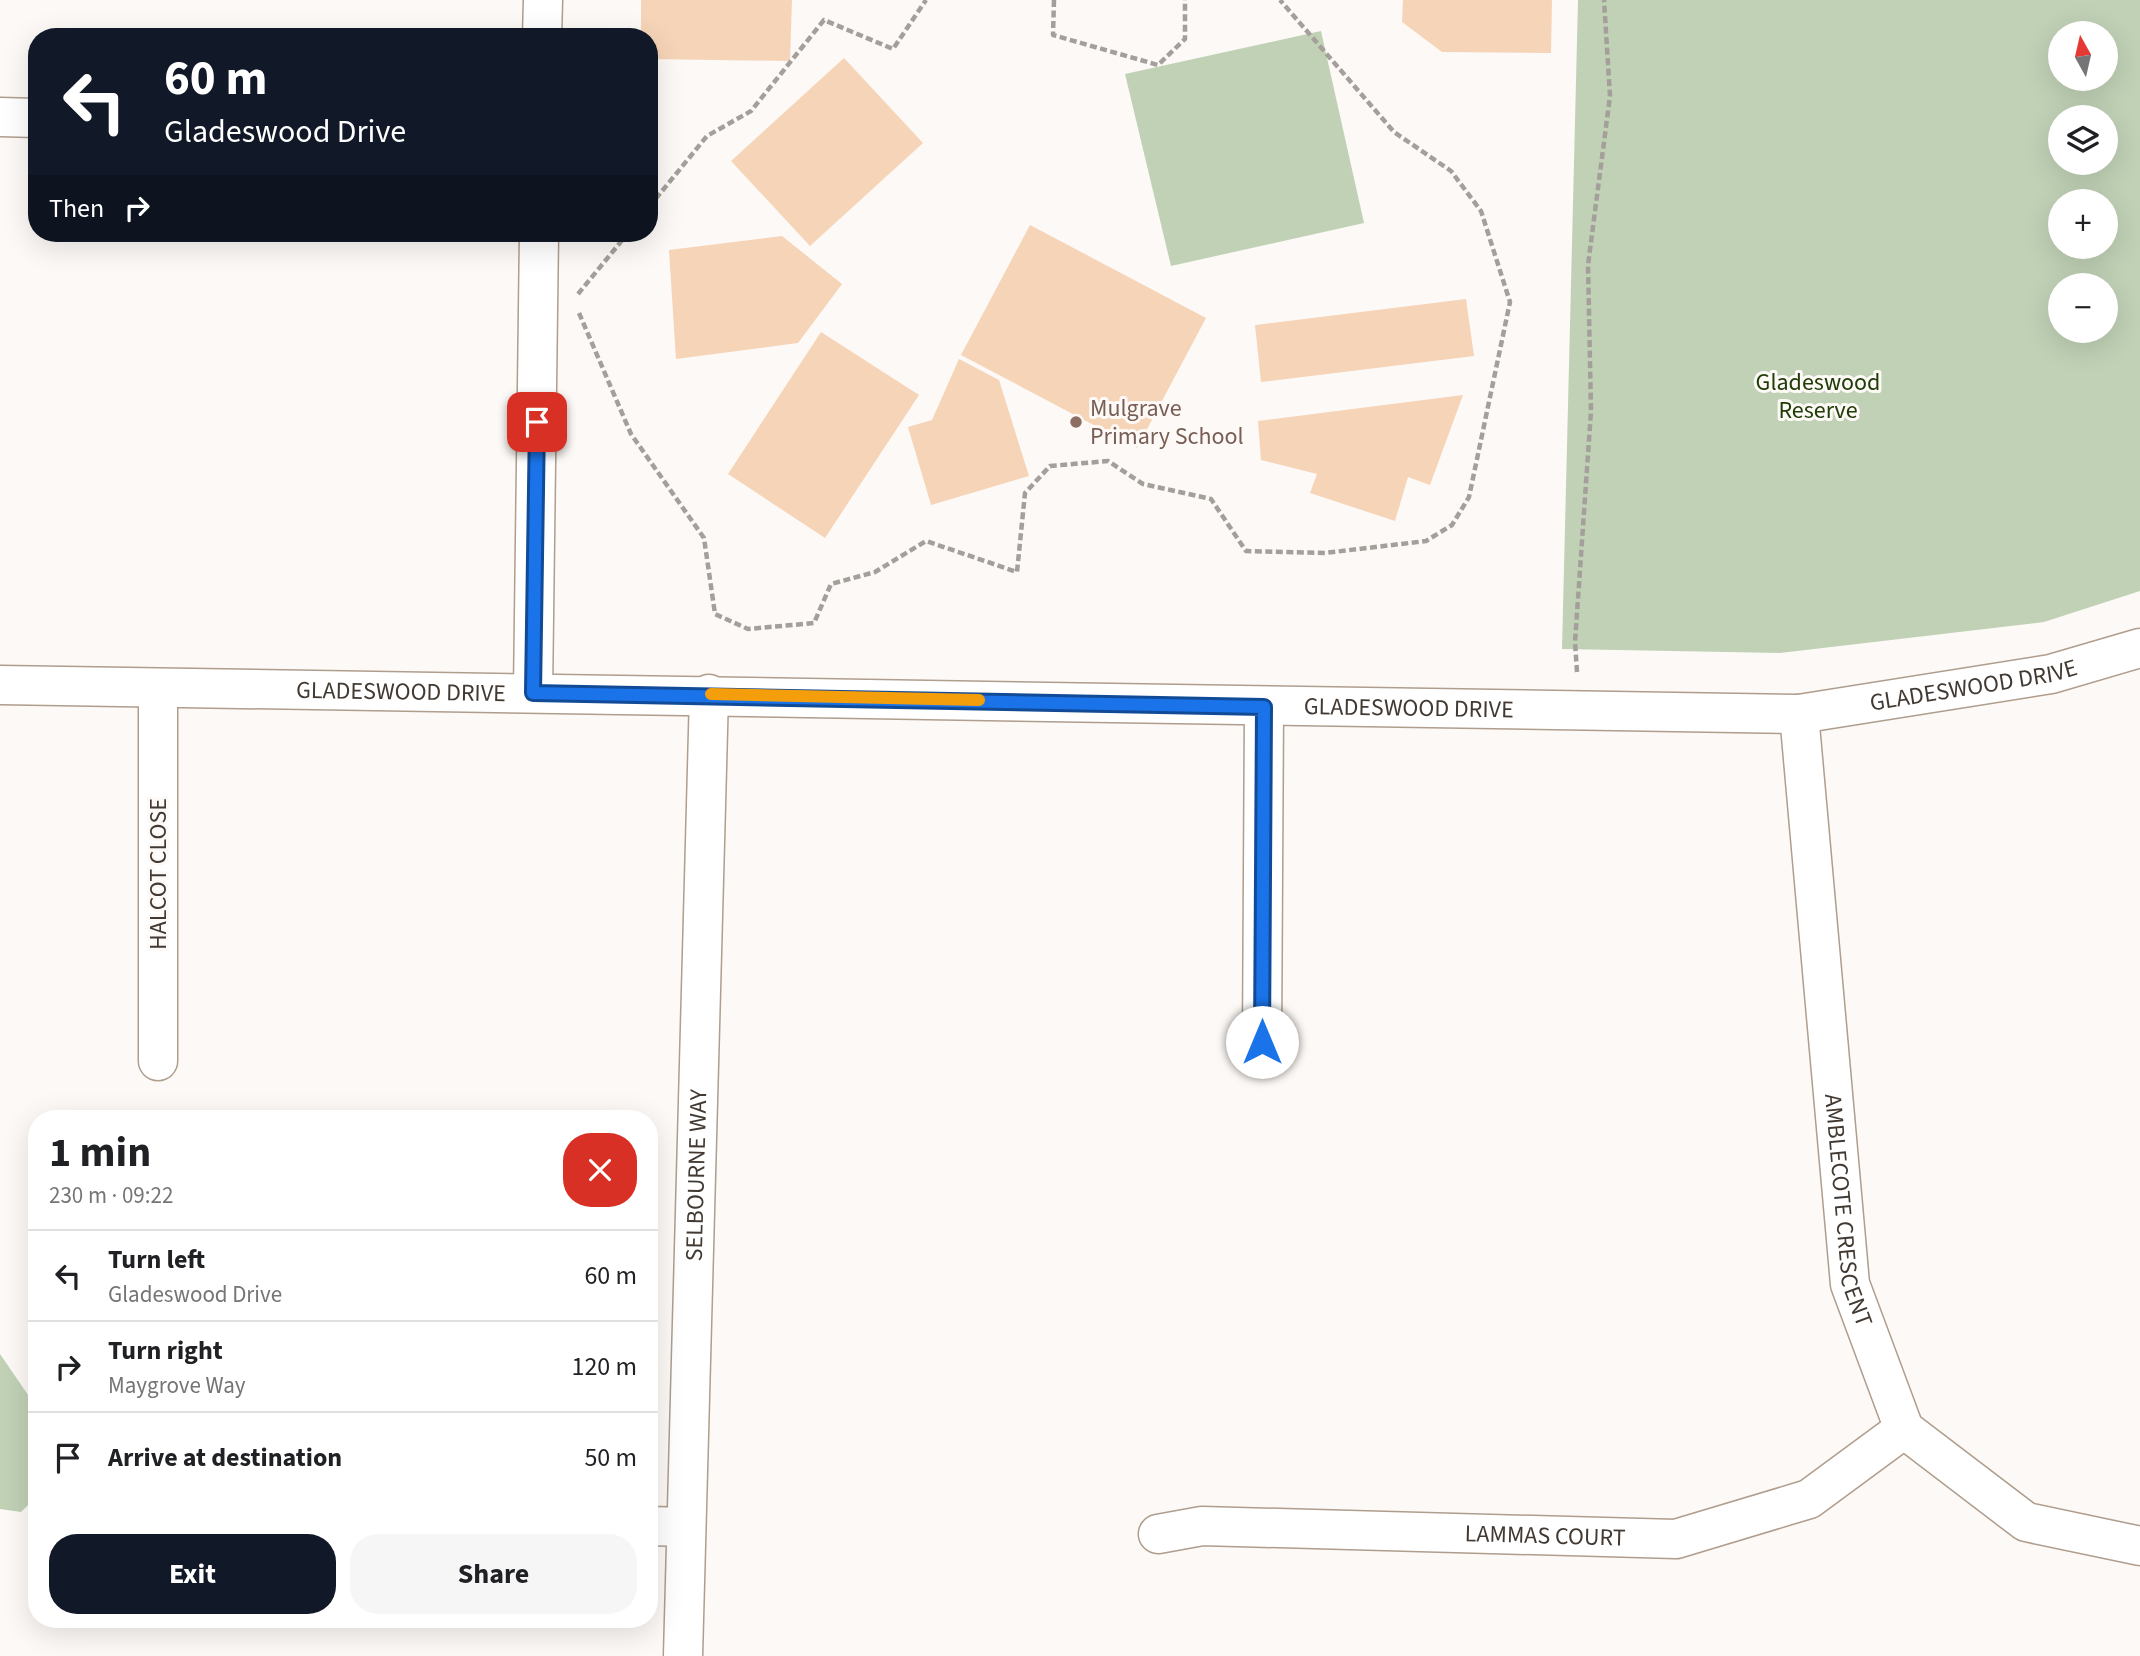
<!DOCTYPE html>
<meta charset="utf-8">
<style>
:root{--surface:#fff;--page:#f6f6f6;--text:#202124;--muted:#757577;--line:#e0e0e0;--accent:#111827}
body{margin:0;font-family:"Source Sans 3",sans-serif;background:var(--page);color:var(--text);height:100vh;display:flex;flex-direction:column;font-size:26px;white-space:nowrap}
*{box-sizing:border-box;margin:0}
p{font-size:23px;color:var(--muted)}
.icon{flex:none;width:38px;height:38px;fill:none;stroke:currentColor;stroke-width:2;stroke-linecap:round;stroke-linejoin:round}
.map{position:relative;flex:1;overflow:hidden}
.side{position:absolute;left:28px;top:1110px;width:630px;height:518px;display:flex;flex-direction:column;background:var(--surface);border-radius:28px;box-shadow:0 7px 28px #0002}
.side>*{flex:none}
.guide{position:absolute;left:28px;top:28px;width:630px;height:214px;border-radius:28px;box-shadow:0 7px 28px #0002;background:#111827;color:#fff;overflow:hidden}
.needle{width:46px;rotate:352deg}
.controls{position:absolute;left:2048px;top:21px;display:grid;gap:14px}
.controls a{display:grid;place-items:center;width:70px;height:70px;border-radius:50%;background:var(--surface);box-shadow:0 7px 28px #0002;font-size:35px}
.pin{position:absolute;display:grid;place-items:center;width:60px;height:60px;color:#fff;margin:-30px;border-radius:14px;box-shadow:0 4px 10px #0006}
.me{position:absolute;width:77px;margin:-38px;rotate:0deg;stroke-linejoin:round;filter:drop-shadow(0 0 5px #0008)}
.turn{display:flex;align-items:center;gap:24px;height:147px;padding:0 21px;font-size:32px}
.turn .icon{width:91px;height:91px;stroke-width:2.5}
.turn b{display:block;font-size:49px;line-height:60px}
.then{display:flex;align-items:center;height:66px;padding:0 21px;background:#0003;gap:14px;font-size:26px}
.round{display:grid;place-items:center;flex:none;width:74px;height:74px;border-radius:28px;background:var(--page)}
.headline{display:flex;align-items:center;justify-content:space-between;height:119px;padding:0 21px}
h1{font-size:42px;font-weight:700;line-height:52px}
.cta{display:flex;gap:14px;margin-top:auto;padding:14px 21px}
.cta a{flex:1;height:80px;border-radius:28px;background:var(--accent);color:#fff;font-size:28px;font-weight:700;line-height:80px;text-align:center}
.cta a+a{background:var(--page);color:var(--text)}
ul{padding:0;list-style:none}
li{display:flex;align-items:center;gap:21px;height:91px;padding:0 21px;border-top:2px solid var(--line)}
li div{flex:1}
li b{display:block;font-size:26px}
li em{font-style:normal}
.map>svg:first-child{display:block}
.green{fill:#c0d1b6;fill-rule:evenodd}
.building{fill:#f6d4b8}
.lines{fill:none;stroke-linecap:round;stroke-linejoin:round}
.street-casing{stroke:#af9d8d;stroke-width:41}
.secondary-casing{stroke:#af9d8d;stroke-width:41}
.path{stroke:#a49f9a;stroke-width:4.5;stroke-dasharray:7 3.5;stroke-linecap:butt}
.street{stroke:#fff;stroke-width:38}
.secondary{stroke:#fff;stroke-width:38}
.route-casing{stroke:#114b97;stroke-width:18}
.route{stroke:#1a73e8;stroke-width:12}
.slow{stroke:#f59e0b;stroke-width:12}
.education-dot{fill:#8d6e63;stroke:#fdf9f6;stroke-width:2.5}
.labels{text-anchor:middle;dominant-baseline:central;stroke-width:6;stroke-linejoin:round;paint-order:stroke}
.park-label{font-size:24px;fill:#203c08;stroke:#fdf9f6}
.education-label{font-size:24px;fill:#785e54;stroke:#fdf9f6;text-anchor:start}
.street-label{font-size:24px;fill:#413932;stroke:#fdf9f6}
</style>
<div class="map">
<svg width="2140" height="1656" viewBox="0 0 2140 1656">
<rect width="100%" height="100%" fill="#fdf9f6"/>
<g class="green">
<path d="M1578,0H2140V591L2044,622L1780,653L1562,649ZM2060,33H2105V79H2060ZM2060,117H2105V163H2060ZM2060,201H2105V247H2060ZM2060,285H2105V331H2060Z"/>
<polygon points="1321,31 1364,223 1171,266 1125,74"/>
<polygon points="0,1354 37,1408 37,1496 21,1512 0,1509"/>
</g>
<g class="building">
<polygon points="641,0 792,0 790,61 649,59 649,37 641,37"/>
<polygon points="1403,0 1552,0 1551,53 1442,52 1402,22"/>
<polygon points="844,58 923,143 810,246 731,161"/>
<polygon points="1030,225 1206,318 1137,448 961,355"/>
<polygon points="782,236 842,284 798,343 676,359 669,250"/>
<polygon points="1466,299 1474,356 1261,382 1255,325"/>
<polygon points="821,332 919,395 825,538 728,474"/>
<polygon points="959,359 999,380 1029,476 931,505 908,427 932,420"/>
<polygon points="1463,395 1430,485 1408,477 1395,521 1310,493 1317,474 1261,460 1258,421"/>
</g>
<g class="lines">
<g class="street-casing">
<g id="street">
<polyline points="542,37 543,0"/>
<polyline points="0,117 37,118"/>
<polyline points="533,693 539,233"/>
<path id="s1" d="M1799,714L1850,1284L1904,1429L2026,1522L2140,1546"/>
<polyline points="1262,1042 1264,707"/>
<polyline points="158,1061 158,688"/>
<polyline points="649,1526 686,1527"/>
<path id="s2" d="M1158,1534L1202,1526L1676,1539L1809,1499L1904,1429"/>
<path id="s3" d="M683,1656L709,694"/>
</g>
</g>
<g class="secondary-casing">
<g id="secondary">
<path id="s4" d="M0,685L1799,714L2051,674L2140,648"/>
</g>
</g>
<g class="path">
<polyline points="1054,0 1053,35 1158,65 1185,39 1185,0"/>
<polyline points="649,207 707,136 751,111 824,20 893,49 926,0"/>
<polyline points="578,294 628,233"/>
<polyline points="579,313 631,434 704,538 715,614 748,629 814,623 831,584 875,572 926,541 1017,572 1025,493 1050,466 1108,461 1143,484 1211,499 1246,551 1325,553 1426,541 1452,525 1469,497 1510,302 1481,211 1451,171 1394,132 1280,0"/>
<polyline points="1577,672 1575,642 1591,411 1588,265 1610,96 1604,0"/>
</g>
<use href="#street" class="street"/>
<use href="#secondary" class="secondary"/>
</g>
<g class="lines">
<g class="route-casing">
<polyline id="route" points="537,422 533,693 1264,707 1262,1042"/>
</g>
<use href="#route" class="route"/>
<polyline class="slow" points="711,694 979,700"/>
</g>
<circle class="education-dot" cx="1076" cy="422" r="7"/>
<g class="labels">
<g class="park-label">
<text x="1818" y="382">Gladeswood<tspan x="1818" dy="28">Reserve</tspan></text>
</g>
<g class="education-label">
<text x="1090" y="408">Mulgrave<tspan x="1090" dy="28">Primary School</tspan></text>
</g>
<g class="street-label">
<text stroke="none"><textPath href="#s4" startOffset="1976">GLADESWOOD DRIVE</textPath></text>
<text stroke="none"><textPath href="#s4" startOffset="401">GLADESWOOD DRIVE</textPath></text>
<text stroke="none"><textPath href="#s4" startOffset="1409">GLADESWOOD DRIVE</textPath></text>
<text transform="translate(158 874) rotate(-90)">HALCOT CLOSE</text>
<text stroke="none"><textPath href="#s3" startOffset="481">SELBOURNE WAY</textPath></text>
<text stroke="none"><textPath href="#s1" startOffset="499">AMBLECOTE CRESCENT</textPath></text>
<text stroke="none"><textPath href="#s2" startOffset="388">LAMMAS COURT</textPath></text>
</g>
</g>
</svg>
<div class="controls">
<a><svg class="needle" viewBox="-14 -14 28 28"><path d="M0-13l5 13h-10z" fill="#e53935"/><path d="M0 13l5-13h-10z" fill="#757577"/></svg></a>
<a><svg class="icon" aria-label="layers" viewBox="0 0 24 24"><path d="M12 4l9 5-9 5-9-5zM3 14l9 5 9-5"/></svg></a>
<a>+</a>
<a>−</a>
</div>
<div class="pin" style="left:537px;top:422px;background:#d93025"><svg class="icon" aria-label="arrive" viewBox="0 0 24 24"><path d="M6 21V4h12l-3 4 3 4H6"/></svg></div>
<svg class="me" style="left:1262px;top:1042px" viewBox="-20 -20 40 40"><circle r="19" fill="#fff"/><path d="M0-13L10 11 0 6-10 11z" fill="#1a73e8"/></svg>
<div class="guide">
<div class="turn"><svg class="icon" aria-label="left" viewBox="0 0 24 24"><path d="M17 20v-9H6M10 6l-5 5 5 5"/></svg><div><b>60 m</b>Gladeswood Drive</div></div>
<div class="then">Then<svg class="icon" aria-label="right" viewBox="0 0 24 24"><path d="M7 20v-9h11M14 6l5 5-5 5"/></svg></div>
</div>
<section class="side">
<div class="headline"><div><h1>1 min</h1><p>230 m · 09:22</p></div><a class="round" style="background:#d93025;color:#fff"><svg class="icon" aria-label="close" viewBox="0 0 24 24"><path d="M6 6l12 12M18 6L6 18"/></svg></a></div>
<ul>
<li><svg class="icon" aria-label="left" viewBox="0 0 24 24"><path d="M17 20v-9H6M10 6l-5 5 5 5"/></svg><div><b>Turn left</b><p>Gladeswood Drive</p></div><em>60 m</em></li>
<li><svg class="icon" aria-label="right" viewBox="0 0 24 24"><path d="M7 20v-9h11M14 6l5 5-5 5"/></svg><div><b>Turn right</b><p>Maygrove Way</p></div><em>120 m</em></li>
<li><svg class="icon" aria-label="arrive" viewBox="0 0 24 24"><path d="M6 21V4h12l-3 4 3 4H6"/></svg><div><b>Arrive at destination</b></div><em>50 m</em></li>
</ul>
<div class="cta"><a>Exit</a><a>Share</a></div>
</section>
</div>
